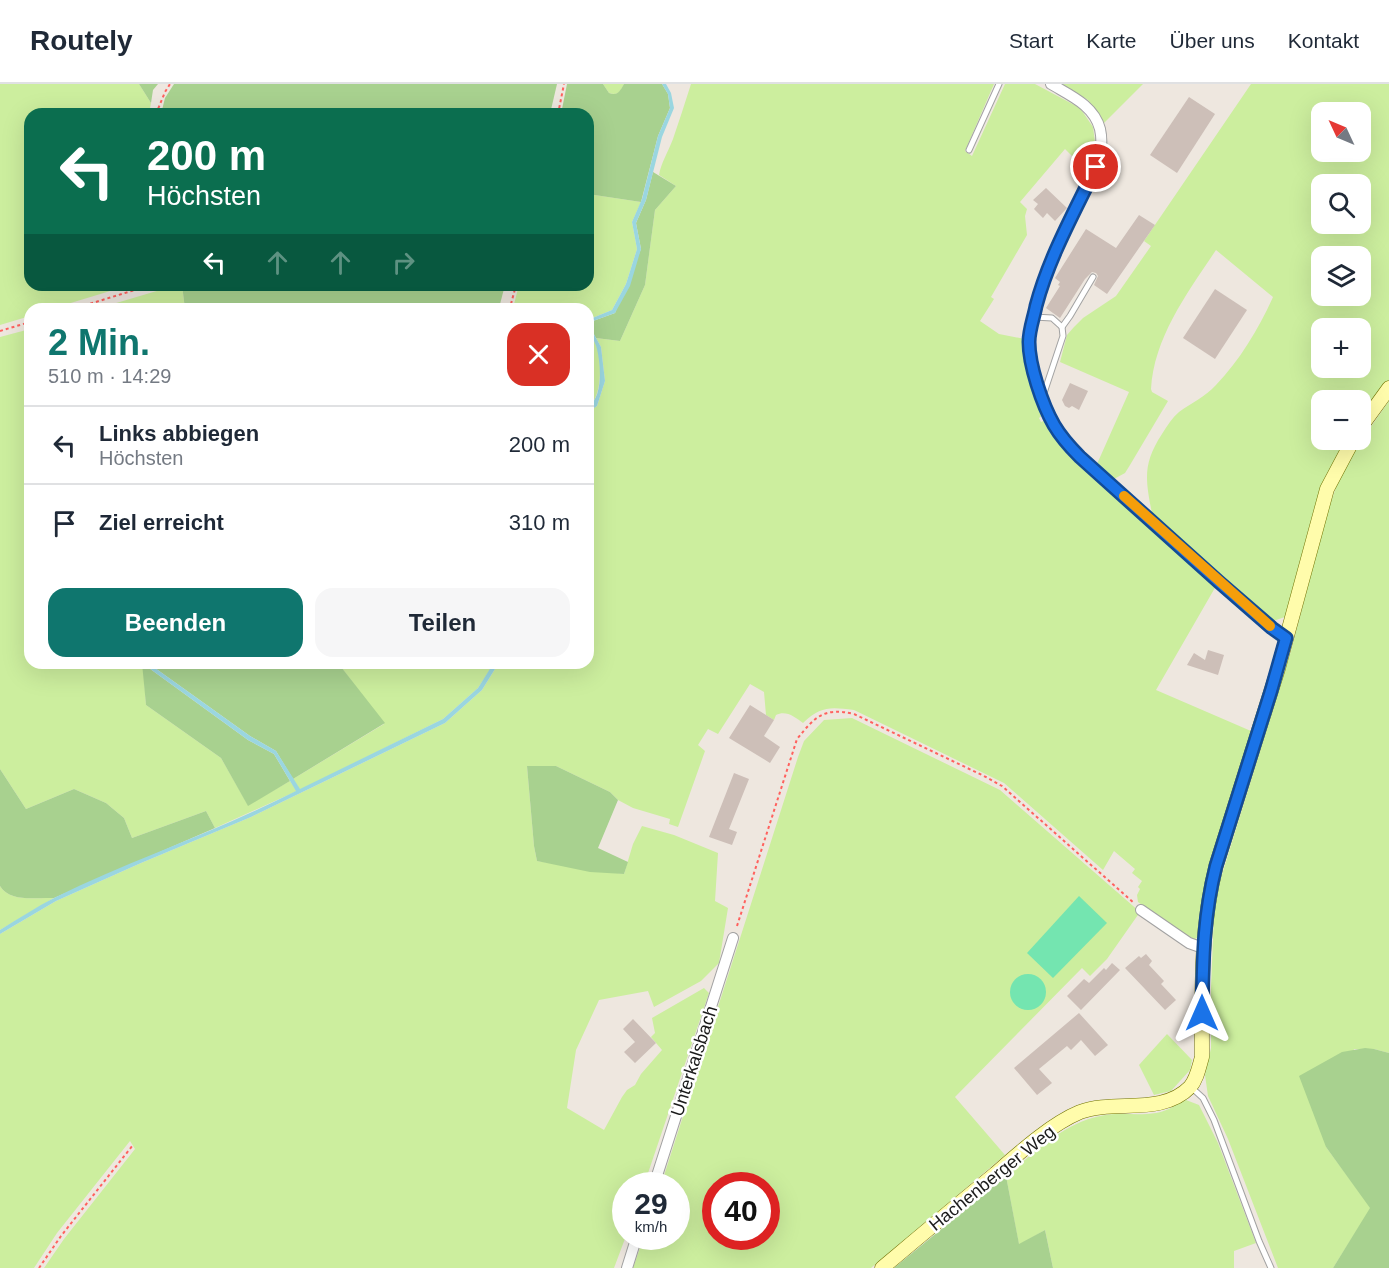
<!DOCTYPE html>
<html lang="de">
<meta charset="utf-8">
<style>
:root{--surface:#fff;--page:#f6f6f7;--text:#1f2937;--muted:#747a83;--line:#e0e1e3;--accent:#0f766e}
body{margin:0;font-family:Arial,sans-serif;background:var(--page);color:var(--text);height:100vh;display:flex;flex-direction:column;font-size:22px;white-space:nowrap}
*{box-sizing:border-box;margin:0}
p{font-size:20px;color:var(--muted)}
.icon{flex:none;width:33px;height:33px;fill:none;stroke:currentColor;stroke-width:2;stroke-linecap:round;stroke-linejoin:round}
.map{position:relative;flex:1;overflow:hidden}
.drawer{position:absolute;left:24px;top:219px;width:570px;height:366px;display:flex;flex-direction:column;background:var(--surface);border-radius:18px;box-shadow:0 6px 24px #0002}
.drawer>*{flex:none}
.banner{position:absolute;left:24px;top:24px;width:570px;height:183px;border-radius:18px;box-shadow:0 6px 24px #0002;background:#0b6e4f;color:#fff;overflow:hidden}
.needle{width:39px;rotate:314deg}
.buttons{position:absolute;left:1311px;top:18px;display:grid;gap:12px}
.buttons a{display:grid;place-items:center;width:60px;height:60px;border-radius:12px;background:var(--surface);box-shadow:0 6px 24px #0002;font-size:30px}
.speed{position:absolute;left:612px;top:1088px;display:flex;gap:12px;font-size:30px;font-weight:700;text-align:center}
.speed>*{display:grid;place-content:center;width:78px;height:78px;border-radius:50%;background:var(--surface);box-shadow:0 6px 24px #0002;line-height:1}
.speed small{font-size:15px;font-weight:400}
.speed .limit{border:9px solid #d22;background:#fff;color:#111}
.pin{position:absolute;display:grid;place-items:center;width:51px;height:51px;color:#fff;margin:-26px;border:3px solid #fff;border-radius:50%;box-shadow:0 2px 6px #0007}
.me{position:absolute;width:66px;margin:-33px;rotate:0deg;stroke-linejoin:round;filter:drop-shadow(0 0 4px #0008)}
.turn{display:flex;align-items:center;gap:21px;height:126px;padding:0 24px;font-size:27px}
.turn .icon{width:78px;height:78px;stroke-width:2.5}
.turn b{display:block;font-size:42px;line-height:51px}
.lanes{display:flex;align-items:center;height:57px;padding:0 24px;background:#0003;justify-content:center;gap:30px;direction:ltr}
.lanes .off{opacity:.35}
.round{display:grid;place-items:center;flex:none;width:63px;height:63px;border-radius:18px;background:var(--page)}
.head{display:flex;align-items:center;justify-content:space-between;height:102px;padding:0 24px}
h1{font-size:36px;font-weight:600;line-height:45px;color:var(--accent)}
.action{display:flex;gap:12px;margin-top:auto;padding:12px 24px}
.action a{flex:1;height:69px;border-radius:18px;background:var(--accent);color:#fff;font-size:24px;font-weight:600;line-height:69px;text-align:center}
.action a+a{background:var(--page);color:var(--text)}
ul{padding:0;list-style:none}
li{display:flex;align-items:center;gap:18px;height:78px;padding:0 24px;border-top:2px solid var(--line)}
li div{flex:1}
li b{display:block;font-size:22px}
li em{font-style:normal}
header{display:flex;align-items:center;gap:36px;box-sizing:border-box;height:84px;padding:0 30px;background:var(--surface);border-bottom:2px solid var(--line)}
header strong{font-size:28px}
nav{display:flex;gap:33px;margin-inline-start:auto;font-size:21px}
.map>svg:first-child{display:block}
.grass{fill:#ccee9e;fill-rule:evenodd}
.forest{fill:#a8d18f}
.pitch{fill:#74e5b0}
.water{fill:#9ad6e0}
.building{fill:#cdbfb8}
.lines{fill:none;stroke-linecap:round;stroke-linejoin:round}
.lane-casing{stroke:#a2a2a2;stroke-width:7}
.street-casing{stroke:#a2a2a2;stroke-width:12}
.secondary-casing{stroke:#717300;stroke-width:15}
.path{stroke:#ff615e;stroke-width:2;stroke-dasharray:3 3;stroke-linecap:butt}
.lane{stroke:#fff;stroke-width:5}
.street{stroke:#fff;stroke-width:10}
.secondary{stroke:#fffcab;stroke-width:14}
.route-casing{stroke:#114b97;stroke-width:15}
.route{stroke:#1a73e8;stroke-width:10}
.slow{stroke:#f59e0b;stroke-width:10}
.labels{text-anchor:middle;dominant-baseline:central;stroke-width:5;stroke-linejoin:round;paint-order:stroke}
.street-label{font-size:18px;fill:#1b1b1b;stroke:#fff}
</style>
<header>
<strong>Routely</strong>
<nav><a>Start</a><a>Karte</a><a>Über uns</a><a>Kontakt</a></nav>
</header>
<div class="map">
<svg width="1389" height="1184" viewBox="0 0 1389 1184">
<rect width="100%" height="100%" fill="#eee7df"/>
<g class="grass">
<polygon points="0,0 139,0 151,19 149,30 30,30 30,201 130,201 51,225 30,225 30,232 0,241"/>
<path d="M603,0H624C620,8 618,12 609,9Z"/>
<path d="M691,0H994L965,67L972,72L1005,0H1035L1080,24L1093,43L1096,66L1087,87L1065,65L1020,118L1027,125L1025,132L1027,151L991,213L994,215L980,237L999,250L1025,255L1043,331L1039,334L1041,338L1046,336L1052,349L1067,370L1216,502L1156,606L1251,647L1207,793L1200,828L1197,854L1190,857L1138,818L1137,811L1140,805L1138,803L1142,797L1132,789L1135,785L1114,767L1103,786L1004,699L854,626C830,623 821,622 803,639C795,633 786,626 776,631L774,636L766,631L764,608L750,600L718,650L708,645L698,661L705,667L678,743L669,740L670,735L633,724L618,716L610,708L556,682H527L534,762L537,777L624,790L633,760L642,742L674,751L718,769L715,817L728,824L719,879L701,897L654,923L648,907L599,916L576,966L567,1024L604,1046L622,1013L627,1006L635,1001L641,990L662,966L651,953L655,949L652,934L704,904L709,909L644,1101H626V1152L614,1184H44L64,1155L135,1065L130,1057L57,1149L34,1184H0V850L56,817L141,779L251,733L445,639L482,606L495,585L510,583L512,579H588V328L597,322L605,297L601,263L596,254L620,257L645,201L655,126L676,102L659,91C661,79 668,68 673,55C679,37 685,19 691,0Z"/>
<polygon points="1061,0 1143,0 1104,39 1088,16"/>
<path d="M1251,0H1389V296L1361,334L1360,316H1322V356H1346L1325,393L1314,425L1285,533L1273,537L1152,429C1145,395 1143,379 1162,350C1167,342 1172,334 1179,328C1191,319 1205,313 1216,301C1240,276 1259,244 1273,213L1216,166C1188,208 1154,253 1151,305L1152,308L1168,317L1130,381L1125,389L1114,395L1097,380L1129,308L1060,278L1067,251L1074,243L1083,234L1116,212L1151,162L1144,157ZM1322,28H1360V68H1322ZM1322,100H1360V140H1322ZM1322,172H1360V212H1322ZM1322,244H1360V284H1322Z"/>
<polygon points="588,110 641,118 632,138 637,165 626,200 612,226 590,235 588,239 588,225 483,225 513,224 519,201 588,201"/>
<polygon points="177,201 182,201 185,225 96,225"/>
<polygon points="30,245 30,579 143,579 146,621 221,674 248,721 290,697 297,707 215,744 206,727 132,754 124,734 106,719 74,705 26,725 0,685 0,253"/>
<path d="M588,246C591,251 595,258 597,263C602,279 602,314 588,323Z"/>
<polygon points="1389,317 1389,969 1374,965 1354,965 1326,1063 1371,1124 1333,1184 1278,1184 1228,1055 1208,1012 1205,991 1211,964 1211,903 1214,830 1220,797 1291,567 1327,429 1338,398 1356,364"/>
<polygon points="338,579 508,579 493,581 478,604 443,635 300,706 293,695 384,640"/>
<path d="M852,634L1000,706L1140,828L1107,875L1090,892L1082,884L955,1013L1005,1071L871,1184H633L644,1152H676V1101H661L798,673L804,657L824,636ZM716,1101H766V1152H716Z"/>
<path d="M0,802C10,819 37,813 54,814L0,846Z"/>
<polygon points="1167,950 1192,976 1190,986 1171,1007 1154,1011 1139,981"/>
<path d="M1186,1016L1199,1021L1218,1059L1256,1159L1234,1167V1184H1053L1045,1146L1019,1161L1006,1092C1035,1068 1062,1040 1100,1032C1118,1028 1138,1032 1156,1029C1166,1028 1177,1020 1186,1016Z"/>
</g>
<g class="forest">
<polygon points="139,0 158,0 153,6 151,19"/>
<polygon points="174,0 557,0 550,30 161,30 165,14"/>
<path d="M567,0H603L609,9C618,12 620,7 624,0H662L668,10L670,24L658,52L641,118L588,110V30H561Z"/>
<polygon points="653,88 676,102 655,126 645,201 620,257 596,254 590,243 593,237 615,229 641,165 636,139 646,116"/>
<polygon points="182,201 505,201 499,224 185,225"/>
<polygon points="142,579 248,656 274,670 290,697 248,722 221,674 146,621"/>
<polygon points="148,579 338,579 385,639 293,695 276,667 250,652"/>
<polygon points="527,682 556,682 610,708 618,716 598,764 628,778 624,790 590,788 537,777 534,762"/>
<path d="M0,685L26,725L74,705L106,719L124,734L132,754L206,727L215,744L54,814C37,813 10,819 0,802Z"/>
<polygon points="1365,964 1374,965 1389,969 1389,1184 1333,1184 1370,1124 1326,1063 1299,992 1342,968"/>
<polygon points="1006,1092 1019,1160 1045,1146 1053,1184 894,1184"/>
</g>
<g class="pitch">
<polygon points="1079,812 1107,839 1053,894 1027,869"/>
<circle cx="1028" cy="908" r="18"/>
</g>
<g class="water">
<path d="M662,0H666L671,9L674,24L662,53L646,116L636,139L641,165L630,202L615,229L593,237L590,243L601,263L605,297L597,322L588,328V323C603,313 601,282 597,265C595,254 584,247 590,235L612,226L626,200L637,165L632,138L642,115L658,52L670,24L668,10Z"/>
<path d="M142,579H148L250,652L276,667L300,705L443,635L478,604L493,580L512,579L510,583L495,585L482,606L445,639L251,733L141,779L56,817L0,850V846C18,835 36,823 56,813C134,775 218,747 296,707L274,670L248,656Z"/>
</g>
<g class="building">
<polygon points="1189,13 1215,30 1177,89 1150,71"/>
<polygon points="1046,104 1067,124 1055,137 1047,129 1043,134 1034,125 1038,120 1033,116"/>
<polygon points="1139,131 1155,141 1107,210 1094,201 1098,192 1096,189 1092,188 1085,195 1060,234 1046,224 1060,202 1058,201 1060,198 1055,194 1086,145 1116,164"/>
<polygon points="1215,205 1247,226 1215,275 1183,254"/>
<polygon points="1070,299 1088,307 1079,326 1072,322 1069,324 1065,322 1062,316"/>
<polygon points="1208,566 1224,571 1218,591 1187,581 1194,569 1205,576"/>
<polygon points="750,621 774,636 764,652 780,663 770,679 729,654"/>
<polygon points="734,689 749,695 729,745 737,748 732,761 709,753"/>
<polygon points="1146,870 1152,877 1149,881 1164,897 1161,900 1176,916 1165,926 1125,884 1139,872 1141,874"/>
<polygon points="1112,879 1120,886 1081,926 1067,912 1084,895 1089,899 1104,884 1106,886"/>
<polygon points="1079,929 1108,961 1095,972 1081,956 1071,966 1067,962 1039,985 1052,999 1037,1011 1014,984"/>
<polygon points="633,935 656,959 635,979 624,968 635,958 623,945"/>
</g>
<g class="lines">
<g class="lane-casing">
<g id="lane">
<polyline points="969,66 999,0"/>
<polyline points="1034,233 1052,234 1062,243 1063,252 1043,312"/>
<polyline points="1062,243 1070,232 1093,193"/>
<polyline points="1192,1004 1203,1014 1214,1036 1259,1157 1271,1184"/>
</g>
</g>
<g class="street-casing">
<g id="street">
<path d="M1051,0C1069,11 1094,21 1100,45C1106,72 1091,94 1079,117C1060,156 1041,193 1033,236C1032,243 1029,251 1029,258C1029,284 1041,319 1054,341C1061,353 1070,363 1080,373L1219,498L1272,544L1286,554"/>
<polyline points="1141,826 1189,859 1203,864"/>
<polyline points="654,1101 733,854"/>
<polyline points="627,1184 637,1152"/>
</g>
</g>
<g class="secondary-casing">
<g id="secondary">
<polyline points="1360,344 1389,304"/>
<path d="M882,1184C919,1153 957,1121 995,1090C1019,1069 1051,1040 1080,1028C1115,1015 1162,1032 1190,1003C1197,995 1199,983 1202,973C1202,909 1200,845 1216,782L1278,585L1327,405L1353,356"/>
</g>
</g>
<g class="path">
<polyline points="156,30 165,8 170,0"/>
<polyline points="558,30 564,0"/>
<polyline points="511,220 516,201"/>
<polyline points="73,225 151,201"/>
<polyline points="0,247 30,238"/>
<path d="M737,842L797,655C815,633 823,623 854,630L984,692L1002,702L1134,819"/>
<polyline points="39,1184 61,1152 133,1061"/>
</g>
<use href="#lane" class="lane"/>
<use href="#street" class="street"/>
<use href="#secondary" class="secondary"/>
</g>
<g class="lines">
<g class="route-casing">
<path id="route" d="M1096,83C1074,129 1049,173 1036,222C1034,233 1029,246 1029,258C1029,281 1042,320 1054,341C1061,353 1070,363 1080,373L1219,498L1272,544L1286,554L1271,607L1216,782C1203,833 1203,877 1202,929"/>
</g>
<use href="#route" class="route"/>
<polyline class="slow" points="1124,412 1270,542"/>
</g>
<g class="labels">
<g class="street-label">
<text transform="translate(694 977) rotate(-72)">Unterkalsbach</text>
<text transform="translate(992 1094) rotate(-39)">Hachenberger Weg</text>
</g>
</g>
</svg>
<div class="buttons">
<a><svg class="needle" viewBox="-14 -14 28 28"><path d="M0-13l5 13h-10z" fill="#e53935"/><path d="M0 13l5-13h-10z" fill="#747a83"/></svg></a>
<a><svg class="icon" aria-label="search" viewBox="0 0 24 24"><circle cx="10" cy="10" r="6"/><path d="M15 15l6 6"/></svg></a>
<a><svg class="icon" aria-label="layers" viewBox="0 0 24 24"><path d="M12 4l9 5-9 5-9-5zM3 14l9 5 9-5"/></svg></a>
<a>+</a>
<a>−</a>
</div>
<div class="speed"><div>29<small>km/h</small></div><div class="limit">40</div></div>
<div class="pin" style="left:1096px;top:83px;background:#d93025"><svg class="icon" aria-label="arrive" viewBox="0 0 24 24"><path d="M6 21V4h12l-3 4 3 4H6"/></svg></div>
<svg class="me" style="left:1202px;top:929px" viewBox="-20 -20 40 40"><path d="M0-17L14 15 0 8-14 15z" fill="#1a73e8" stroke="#fff" stroke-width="4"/></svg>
<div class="banner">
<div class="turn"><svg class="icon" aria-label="left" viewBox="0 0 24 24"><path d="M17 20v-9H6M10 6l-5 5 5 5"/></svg><div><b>200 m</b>Höchsten</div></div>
<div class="lanes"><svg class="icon" aria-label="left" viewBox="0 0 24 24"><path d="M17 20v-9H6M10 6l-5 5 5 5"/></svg><svg class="icon off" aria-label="ahead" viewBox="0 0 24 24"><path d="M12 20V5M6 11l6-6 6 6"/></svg><svg class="icon off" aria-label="ahead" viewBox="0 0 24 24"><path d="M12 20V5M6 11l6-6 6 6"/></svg><svg class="icon off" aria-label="right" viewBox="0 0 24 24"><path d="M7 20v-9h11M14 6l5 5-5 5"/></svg></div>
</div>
<section class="drawer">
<div class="head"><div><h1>2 Min.</h1><p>510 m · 14:29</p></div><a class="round" style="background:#d93025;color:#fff"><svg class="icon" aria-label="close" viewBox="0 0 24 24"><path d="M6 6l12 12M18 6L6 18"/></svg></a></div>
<ul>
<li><svg class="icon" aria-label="left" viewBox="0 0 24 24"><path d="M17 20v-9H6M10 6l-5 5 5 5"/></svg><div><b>Links abbiegen</b><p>Höchsten</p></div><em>200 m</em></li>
<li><svg class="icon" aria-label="arrive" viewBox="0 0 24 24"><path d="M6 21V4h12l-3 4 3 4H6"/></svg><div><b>Ziel erreicht</b></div><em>310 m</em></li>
</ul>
<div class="action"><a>Beenden</a><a>Teilen</a></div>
</section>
</div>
